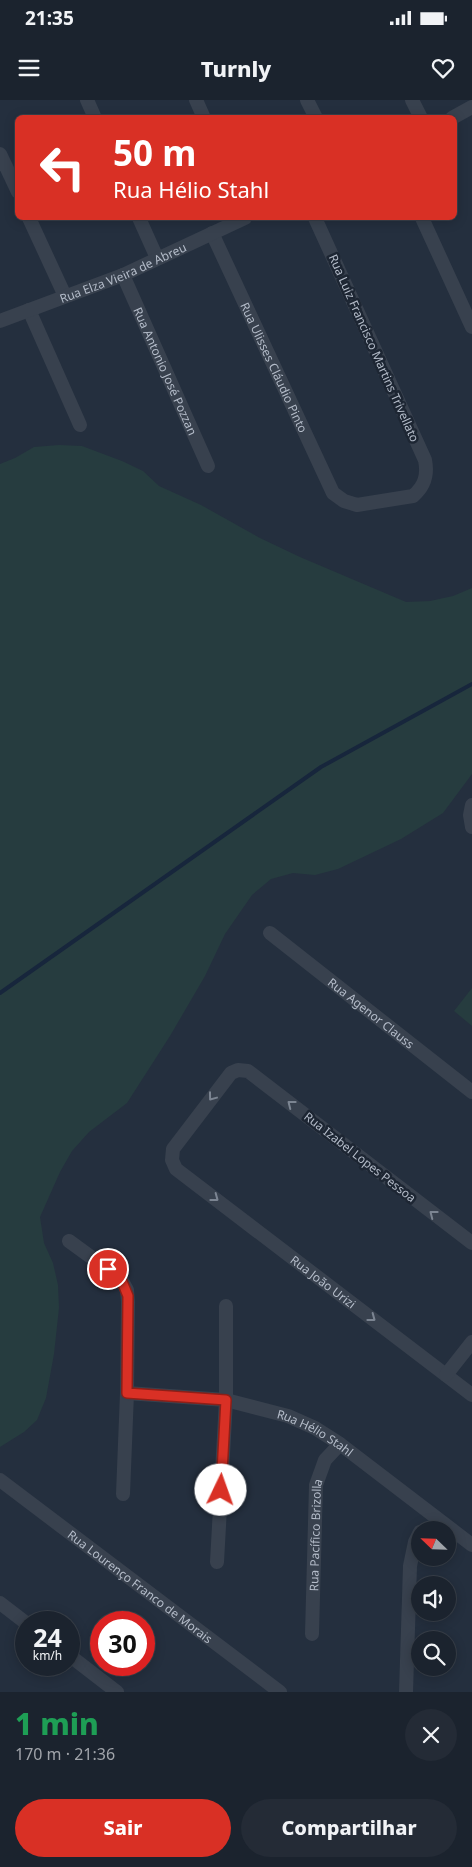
<!DOCTYPE html>
<html lang="pt">
<meta charset="utf-8">
<style>
:root{--surface:#1b232e;--page:#242b36;--text:#f1f3f6;--muted:#a0a4aa;--line:#39404a;--accent:#d93025}
body{margin:0;font-family:"Noto Sans",sans-serif;background:var(--page);color:var(--text);height:100vh;display:flex;flex-direction:column;font-size:19px;white-space:nowrap}
*{box-sizing:border-box;margin:0}
p{font-size:16px;color:var(--muted)}
.icon{flex:none;width:28px;height:28px;fill:none;stroke:currentColor;stroke-width:2;stroke-linecap:round;stroke-linejoin:round}
.map{position:relative;height:1592px;overflow:hidden}
.drawer{display:flex;flex-direction:column;background:var(--surface);flex:1}
.drawer>*{flex:none}
.hud{position:absolute;left:15px;top:15px;width:442px;height:105px;border-radius:8px;box-shadow:0 2px 12px #0003,0 0 0 1px var(--line);background:#d93025;color:#fff;overflow:hidden}
.needle{width:32px;rotate:293deg}
.buttons{position:absolute;left:411px;top:1421px;display:grid;gap:10px}
.buttons a{display:grid;place-items:center;width:45px;height:45px;border-radius:50%;background:var(--surface);box-shadow:0 2px 12px #0003,0 0 0 1px var(--line);font-size:25px}
.speed{position:absolute;left:15px;top:1511px;display:flex;gap:10px;font-size:25px;font-weight:700;text-align:center}
.speed>*{display:grid;place-content:center;width:65px;height:65px;border-radius:50%;background:var(--surface);box-shadow:0 2px 12px #0003,0 0 0 1px var(--line);line-height:1}
.speed small{font-size:12px;font-weight:400}
.speed .limit{border:8px solid #d22;background:#fff;color:#111}
.pin{position:absolute;display:grid;place-items:center;width:42px;height:42px;color:#fff;margin:-21px;border:2px solid #fff;border-radius:50%;box-shadow:0 1px 5px #0007}
.me{position:absolute;width:55px;margin:-28px;rotate:3deg;stroke-linejoin:round;filter:drop-shadow(0 0 4px #0008)}
.turn{display:flex;align-items:center;gap:18px;height:105px;padding:0 15px;font-size:22px}
.turn .icon{width:65px;height:65px;stroke-width:2.5}
.turn b{display:block;font-size:35px;line-height:42px}
.round{display:grid;place-items:center;flex:none;width:52px;height:52px;border-radius:26px;background:var(--page)}
.overview{display:flex;align-items:center;justify-content:space-between;height:85px;padding:0 15px}
h1{font-size:30px;font-weight:800;line-height:38px;color:#1e9e55}
.button{display:flex;gap:10px;margin-top:auto;padding:10px 15px}
.button a{flex:1;height:58px;border-radius:30px;background:var(--accent);color:#fff;font-size:20px;font-weight:800;line-height:58px;text-align:center}
.button a+a{background:var(--page);color:var(--text)}
.status{display:flex;justify-content:space-between;align-items:center;height:35px;padding:0 25px;background:var(--surface);direction:ltr}
.status svg{height:14px;fill:currentColor}
header{display:flex;justify-content:space-between;align-items:center;height:65px;padding:0 15px;background:var(--surface);font-size:22px;font-weight:800}
.map>svg:first-child{display:block}
.green{fill:#263c3f}
.lines{fill:none;stroke-linecap:round;stroke-linejoin:round}
.stream{stroke:#17263c;stroke-width:4}
.minor{stroke:#38414e;stroke-width:14}
.oneway{stroke:#7c8592}
.route-casing{stroke:#8d1f18;stroke-width:12}
.route{stroke:#d93025;stroke-width:9}
.labels{text-anchor:middle;dominant-baseline:central;stroke-width:5;stroke-linejoin:round;paint-order:stroke}
.street-label{font-size:12px;fill:#b4bcc9;stroke:#1d2633}
</style>
<div class="status"><b>21:35</b><svg viewBox="0 0 49 12"><path d="M0 12V9h3v3zM5 12V6h3v6zM10 12V3h3v9zM15 12V0h3v12zM26 1h20v11H26zM47 4h2v5h-2z"/></svg></div>
<header><svg class="icon" aria-label="menu" viewBox="0 0 24 24"><path d="M4 6h16M4 12h16M4 18h16"/></svg>Turnly<svg class="icon" aria-label="heart" viewBox="0 0 24 24"><path d="M12 20l-8-8c-3-5 5-10 8-4 3-6 11-1 8 4z"/></svg></header>
<div class="map">
<svg width="472" height="1592" viewBox="0 0 472 1592">
<rect width="100%" height="100%" fill="#242f3e"/>
<g class="green">
<polygon points="59,345 82,346 122,361 143,371 159,386 201,405 260,438 300,457 406,502 430,501 453,496 472,488 472,674 443,713 401,739 338,769 315,775 293,773 271,779 252,795 225,834 205,876 170,936 127,1003 89,1032 72,1051 60,1072 40,1117 44,1143 53,1163 58,1185 59,1208 54,1254 46,1298 37,1320 24,1332 0,1347 0,364 15,358 34,347"/>
<polygon points="472,888 472,926 454,911"/>
</g>
<g class="lines">
<polyline class="stream" points="0,893 321,667 472,584"/>
<g class="minor">
<polyline points="87,0 95,18"/>
<polyline points="196,0 204,18"/>
<polyline points="307,0 316,18"/>
<polyline points="412,0 421,18"/>
<polyline points="452,18 472,7"/>
<polyline points="0,54 18,92"/>
<polyline points="29,118 65,196"/>
<polyline points="139,118 157,158"/>
<polyline points="422,118 472,227"/>
<path id="s1" d="M212,133L333,393L344,401L357,405L413,396C425,386 428,375 425,360L315,118"/>
<path id="s2" d="M123,175L208,366"/>
<polyline points="29,210 80,325"/>
<path id="s3" d="M0,221L123,175L245,118"/>
<polyline points="472,705 470,715 472,727"/>
<path id="s4" d="M270,833L472,992"/>
<polyline points="69,1141 121,1179 127,1190 128,1202 127,1293 123,1394"/>
<path id="s5" d="M472,1143L248,971L238,970L231,973L173,1049L172,1060L176,1069L472,1295"/>
<polyline points="446,1275 472,1242"/>
<path id="s6" d="M127,1293L226,1300L288,1316L315,1328L340,1344L472,1445"/>
<path id="s7" d="M0,1380L280,1592"/>
<polyline points="217,1462 226,1300 226,1206"/>
<polyline points="0,1503 26,1523"/>
<path id="s8" d="M312,1534L316,1385L325,1360L340,1344"/>
<polyline points="69,1555 117,1592"/>
<polyline points="406,1592 410,1466 415,1442 420,1432"/>
</g>
</g>
<defs><path id="oneway-chevron" d="M-2-3.5L2.5 0L-2 3.5" fill="none" stroke-width="1.6" stroke-linecap="round" stroke-linejoin="round" transform="scale(1.25)"/></defs>
<g class="oneway">
<use href="#oneway-chevron" transform="translate(212 997) rotate(127)"/>
<use href="#oneway-chevron" transform="translate(291 1004) rotate(-142)"/>
<use href="#oneway-chevron" transform="translate(215 1098) rotate(37)"/>
<use href="#oneway-chevron" transform="translate(433 1114) rotate(-142)"/>
<use href="#oneway-chevron" transform="translate(372 1218) rotate(37)"/>
</g>
<g class="lines">
<g class="route-casing">
<polyline id="route" points="108,1169 121,1179 128,1196 127,1293 226,1300 221,1390"/>
</g>
<use href="#route" class="route"/>
</g>
<g class="labels">
<g class="street-label">
<text stroke="none"><textPath href="#s3" startOffset="132">Rua Elza Vieira de Abreu</textPath></text>
<text transform="translate(374 248) rotate(66)">Rua Luiz Francisco Martins Trivellato</text>
<text stroke="none"><textPath href="#s1" startOffset="148">Rua Ulisses Cláudio Pinto</textPath></text>
<text stroke="none"><textPath href="#s2" startOffset="105">Rua Antonio José Pozzan</textPath></text>
<text stroke="none"><textPath href="#s4" startOffset="129">Rua Agenor Clauss</textPath></text>
<text transform="translate(360 1057) rotate(38)">Rua Izabel Lopes Pessoa</text>
<text stroke="none"><textPath href="#s5" startOffset="602">Rua João Urizi</textPath></text>
<text stroke="none"><textPath href="#s6" startOffset="195">Rua Hélio Stahl</textPath></text>
<text stroke="none"><textPath href="#s8" startOffset="99">Rua Pacífico Brizolla</textPath></text>
<text stroke="none"><textPath href="#s7" startOffset="176">Rua Lourenço Franco de Morais</textPath></text>
</g>
</g>
</svg>
<div class="buttons">
<a><svg class="needle" viewBox="-14 -14 28 28"><path d="M0-13l5 13h-10z" fill="#e53935"/><path d="M0 13l5-13h-10z" fill="#a0a4aa"/></svg></a>
<a><svg class="icon" aria-label="sound" viewBox="0 0 24 24"><path d="M4 9h4l5-4v14l-5-4H4zM17 9q2 3 0 6"/></svg></a>
<a><svg class="icon" aria-label="search" viewBox="0 0 24 24"><circle cx="10" cy="10" r="6"/><path d="M15 15l6 6"/></svg></a>
</div>
<div class="speed"><div>24<small>km/h</small></div><div class="limit">30</div></div>
<div class="pin" style="left:108px;top:1169px;background:#d93025"><svg class="icon" aria-label="arrive" viewBox="0 0 24 24"><path d="M6 21V4h12l-3 4 3 4H6"/></svg></div>
<svg class="me" style="left:221px;top:1390px" viewBox="-20 -20 40 40"><circle r="19" fill="#fff"/><path d="M0-13L10 11 0 6-10 11z" fill="#d93025"/></svg>
<div class="hud">
<div class="turn"><svg class="icon" aria-label="left" viewBox="0 0 24 24"><path d="M17 20v-9H6M10 6l-5 5 5 5"/></svg><div><b>50 m</b>Rua Hélio Stahl</div></div>
</div>
</div>
<section class="drawer">
<div class="overview"><div><h1>1 min</h1><p>170 m · 21:36</p></div><a class="round"><svg class="icon" aria-label="close" viewBox="0 0 24 24"><path d="M6 6l12 12M18 6L6 18"/></svg></a></div>
<div class="button"><a>Sair</a><a>Compartilhar</a></div>
</section>
